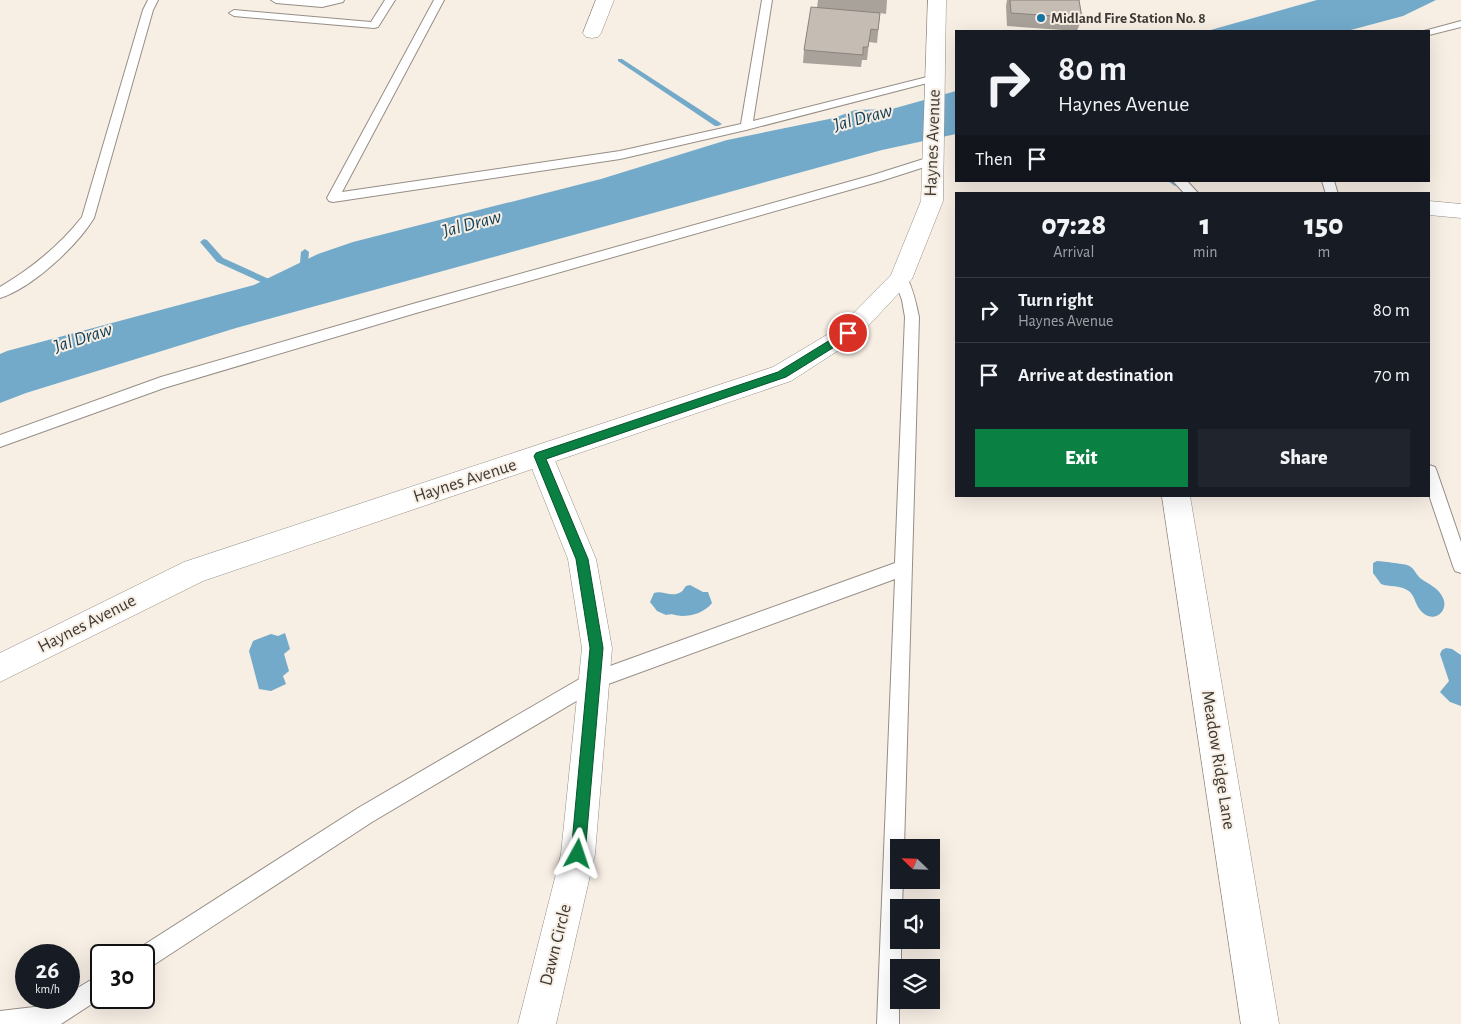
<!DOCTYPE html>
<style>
:root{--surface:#171b24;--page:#20242c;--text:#f1f3f6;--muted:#9ea1a6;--line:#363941;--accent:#0b8043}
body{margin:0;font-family:"Alegreya Sans",sans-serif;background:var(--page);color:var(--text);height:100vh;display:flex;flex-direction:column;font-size:19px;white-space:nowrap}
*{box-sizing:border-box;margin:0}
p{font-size:16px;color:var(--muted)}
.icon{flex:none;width:28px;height:28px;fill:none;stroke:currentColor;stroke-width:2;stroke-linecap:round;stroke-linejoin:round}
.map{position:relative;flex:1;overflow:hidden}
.panel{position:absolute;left:955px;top:192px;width:475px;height:305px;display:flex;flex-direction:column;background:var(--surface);border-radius:0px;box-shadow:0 5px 20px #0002}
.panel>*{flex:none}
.guide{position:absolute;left:955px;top:30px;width:475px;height:152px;border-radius:0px;box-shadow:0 5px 20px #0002;background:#171b24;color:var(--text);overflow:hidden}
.needle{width:32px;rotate:293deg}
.controls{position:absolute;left:890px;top:839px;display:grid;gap:10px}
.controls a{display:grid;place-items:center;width:50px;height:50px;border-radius:0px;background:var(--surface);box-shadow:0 5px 20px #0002;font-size:25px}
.speed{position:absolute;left:15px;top:944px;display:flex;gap:10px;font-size:25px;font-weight:700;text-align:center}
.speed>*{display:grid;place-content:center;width:65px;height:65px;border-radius:50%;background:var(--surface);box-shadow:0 5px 20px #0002;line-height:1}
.speed small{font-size:12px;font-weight:400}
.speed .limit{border:2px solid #111;border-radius:8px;background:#fff;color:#111}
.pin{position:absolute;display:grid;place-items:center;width:42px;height:42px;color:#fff;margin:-21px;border:2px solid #fff;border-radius:50%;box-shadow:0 1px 5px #0007}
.me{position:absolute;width:55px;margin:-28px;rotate:5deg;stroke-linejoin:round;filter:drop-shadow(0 0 4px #0008)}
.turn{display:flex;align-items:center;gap:18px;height:105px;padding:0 20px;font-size:22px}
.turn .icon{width:65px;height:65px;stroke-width:2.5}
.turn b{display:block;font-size:35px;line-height:42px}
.then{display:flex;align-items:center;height:48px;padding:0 20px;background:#0003;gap:10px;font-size:19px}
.eta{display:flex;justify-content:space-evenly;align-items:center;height:85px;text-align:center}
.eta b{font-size:30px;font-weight:800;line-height:35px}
.primary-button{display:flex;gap:10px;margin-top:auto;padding:10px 20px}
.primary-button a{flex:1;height:58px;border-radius:0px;background:var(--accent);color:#fff;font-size:20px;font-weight:800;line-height:58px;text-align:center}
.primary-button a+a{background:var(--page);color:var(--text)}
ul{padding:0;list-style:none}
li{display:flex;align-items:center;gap:15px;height:65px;padding:0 20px;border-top:1px solid var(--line)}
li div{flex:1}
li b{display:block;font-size:19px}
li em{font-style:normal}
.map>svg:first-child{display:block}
.water{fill:#73aaca}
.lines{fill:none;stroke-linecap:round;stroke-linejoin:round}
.stream{fill:#73aaca;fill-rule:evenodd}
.service-casing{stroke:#968e86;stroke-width:2}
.minor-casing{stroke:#968e86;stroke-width:1}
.tertiary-casing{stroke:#968e86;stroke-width:1}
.service{fill:#fff;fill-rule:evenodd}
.minor{fill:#fff;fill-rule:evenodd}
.tertiary{fill:#fff;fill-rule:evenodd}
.wall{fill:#a9a29b}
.building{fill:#c5bcb4;stroke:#8a847e}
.route{fill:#0b8043;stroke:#07532c}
.poi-dot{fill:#1576a3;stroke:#f7eee4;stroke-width:2}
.labels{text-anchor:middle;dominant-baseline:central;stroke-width:4;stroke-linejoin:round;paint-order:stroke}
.far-poi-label{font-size:15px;font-weight:bold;fill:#3d3a36;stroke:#f7eee4;text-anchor:start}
.street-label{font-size:18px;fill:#3d3a36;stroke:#f7eee4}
.water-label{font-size:19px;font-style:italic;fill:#123f57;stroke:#f7eee4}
</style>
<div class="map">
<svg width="1461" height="1024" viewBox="0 0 1461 1024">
<rect width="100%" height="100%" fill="#f7eee4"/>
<g class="water">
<polygon points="1317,0 1436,0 1403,16 1347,31 1207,31"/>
<polygon points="956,91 956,134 882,150 236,328 26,393 0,403 0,354 7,351 254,285 318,254 353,242 601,179 727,140 834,118 855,110 892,109"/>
<path d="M1377,561C1380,561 1404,564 1407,565C1414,567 1415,573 1420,578C1428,584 1439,588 1443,598C1448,608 1439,620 1428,616C1414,610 1417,595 1407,590C1400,585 1389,587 1381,584L1373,573V563Z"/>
<path d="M690,585L703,592H708L712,603C705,612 693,616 682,616C675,616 673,613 666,615L657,611L650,602L654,593C662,590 672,598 681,592C683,591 684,588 686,586Z"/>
<polygon points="285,633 290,649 284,654 289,671 283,676 286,684 271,691 259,689 249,651 253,641 271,634 278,636"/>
<polygon points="1446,648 1452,649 1461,655 1461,706 1450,702 1440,692 1449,681 1440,654 1442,650"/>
</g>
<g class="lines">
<g class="stream">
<polygon points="618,59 622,59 722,124 718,126 715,126 618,61"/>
<polygon points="1168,181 1177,181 1179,184 1175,186"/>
<polygon points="204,239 207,240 223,258 280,284 280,288 274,288 217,262 200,242"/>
<polygon points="305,249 309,252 307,273 303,276 299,273 301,252"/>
</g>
<g class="service-casing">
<g id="service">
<path d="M148,0H158L153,10L94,218C77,246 32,288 0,298V287C32,268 59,246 82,217L143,10Z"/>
<polygon points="271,0 344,0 343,2 322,7 276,3"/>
<polygon points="385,0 395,0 378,27 374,28 234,16 229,13 234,10 371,22"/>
<polygon points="434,0 444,0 342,192 620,151 741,124 762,0 772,0 753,121 935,75 941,78 939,80 746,130 620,159 333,202 329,201 327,198"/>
<polygon points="1461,21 1461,27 1429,35 1429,31 1424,31"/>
<polygon points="933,156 937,157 939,160 937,163 881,181 416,313 164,388 0,447 0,435 161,377 416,303 873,175"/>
<polygon points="1173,181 1187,181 1199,194 1185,194"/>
<polygon points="1322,181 1334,181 1338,194 1326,194"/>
<path d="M901,274L906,276C913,288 916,303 919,317L904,848H899V880H903L902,908H899V940H901V968H899V1024H877L895,579L600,687L372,822L152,966L144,969V955H135L136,950L358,808L588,674L895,563L905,317L902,300L894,279L896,276Z"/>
<polygon points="1429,465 1435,467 1437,472 1461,542 1461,573 1455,571 1453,566 1429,495"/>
<polygon points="101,974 101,998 61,1024 0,1024 0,1011 51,1005 63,998 69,998 69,993"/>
</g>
</g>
<g class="minor-casing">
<g id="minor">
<polygon points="596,0 614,0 601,33 598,37 592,38 586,37 583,33"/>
<polygon points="1429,201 1461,204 1461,218 1429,215"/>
<polygon points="540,445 549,448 553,456 596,559 612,648 595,854 556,1024 518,1024 561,854 582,648 568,559 527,456 531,448"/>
<polygon points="1162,496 1190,496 1279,1024 1241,1024"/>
</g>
</g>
<g class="tertiary-casing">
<polygon id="tertiary" points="928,0 946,0 943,201 912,279 856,339 791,381 203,581 0,682 0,653 184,562 773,367 840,327 891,275 921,201"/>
</g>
<use href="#service" class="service"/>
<use href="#minor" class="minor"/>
<use href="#tertiary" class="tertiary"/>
</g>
<g class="wall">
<polygon points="818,0 887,0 886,14 880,13 877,43 869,42 867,60 862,60 861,67 803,63 804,50 817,8"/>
<polygon points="1007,0 1079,0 1082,18 1077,31 1007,26 1006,6"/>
</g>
<g class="building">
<polygon points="1010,0 1079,0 1082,18 1011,13"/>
<polygon points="811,7 880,13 878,30 871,29 868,47 863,47 863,55 804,50"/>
</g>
<polygon class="route" points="848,329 853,333 852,336 786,377 546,459 588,559 603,648 585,854 583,858 578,861 573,858 571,854 590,648 576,559 534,456 536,453 778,372"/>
<circle class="poi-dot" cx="1041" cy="18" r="5"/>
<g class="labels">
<g class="far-poi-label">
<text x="1051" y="18">Midland Fire Station No. 8</text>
</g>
<g class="street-label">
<text transform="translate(933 143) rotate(-88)">Haynes Avenue</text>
<text transform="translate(465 481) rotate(-18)">Haynes Avenue</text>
<text transform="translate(87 624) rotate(-27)">Haynes Avenue</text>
<text transform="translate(1218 760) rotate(81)">Meadow Ridge Lane</text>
<text transform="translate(556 945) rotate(-76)">Dawn Circle</text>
</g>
<g class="water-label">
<text transform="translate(863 118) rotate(-15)">Jal Draw</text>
<text transform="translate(472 224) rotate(-15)">Jal Draw</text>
<text transform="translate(83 338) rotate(-18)">Jal Draw</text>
</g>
</g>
</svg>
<div class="controls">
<a><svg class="needle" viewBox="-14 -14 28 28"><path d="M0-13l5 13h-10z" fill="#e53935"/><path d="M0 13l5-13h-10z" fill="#9ea1a6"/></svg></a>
<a><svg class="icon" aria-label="sound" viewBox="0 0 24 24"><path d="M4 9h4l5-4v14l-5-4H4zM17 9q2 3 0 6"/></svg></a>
<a><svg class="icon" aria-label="layers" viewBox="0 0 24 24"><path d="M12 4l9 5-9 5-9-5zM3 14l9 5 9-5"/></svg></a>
</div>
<div class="speed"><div>26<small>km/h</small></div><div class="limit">30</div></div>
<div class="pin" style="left:848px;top:333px;background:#d93025"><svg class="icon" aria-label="arrive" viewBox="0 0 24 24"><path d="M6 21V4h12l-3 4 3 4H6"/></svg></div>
<svg class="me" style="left:578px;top:854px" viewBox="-20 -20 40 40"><path d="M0-17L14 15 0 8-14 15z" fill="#0b8043" stroke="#fff" stroke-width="4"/></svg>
<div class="guide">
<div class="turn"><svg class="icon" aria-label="right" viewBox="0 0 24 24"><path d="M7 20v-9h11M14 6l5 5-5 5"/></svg><div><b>80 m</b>Haynes Avenue</div></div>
<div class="then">Then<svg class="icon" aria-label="arrive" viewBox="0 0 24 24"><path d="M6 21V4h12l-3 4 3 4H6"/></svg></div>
</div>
<section class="panel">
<div class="eta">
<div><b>07:28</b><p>Arrival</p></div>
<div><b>1</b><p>min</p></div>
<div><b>150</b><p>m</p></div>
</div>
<ul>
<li><svg class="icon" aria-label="right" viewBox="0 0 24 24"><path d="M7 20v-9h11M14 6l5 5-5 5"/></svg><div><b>Turn right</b><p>Haynes Avenue</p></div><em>80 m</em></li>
<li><svg class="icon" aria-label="arrive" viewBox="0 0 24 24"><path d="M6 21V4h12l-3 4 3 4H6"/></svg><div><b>Arrive at destination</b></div><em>70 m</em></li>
</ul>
<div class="primary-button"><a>Exit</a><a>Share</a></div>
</section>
</div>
